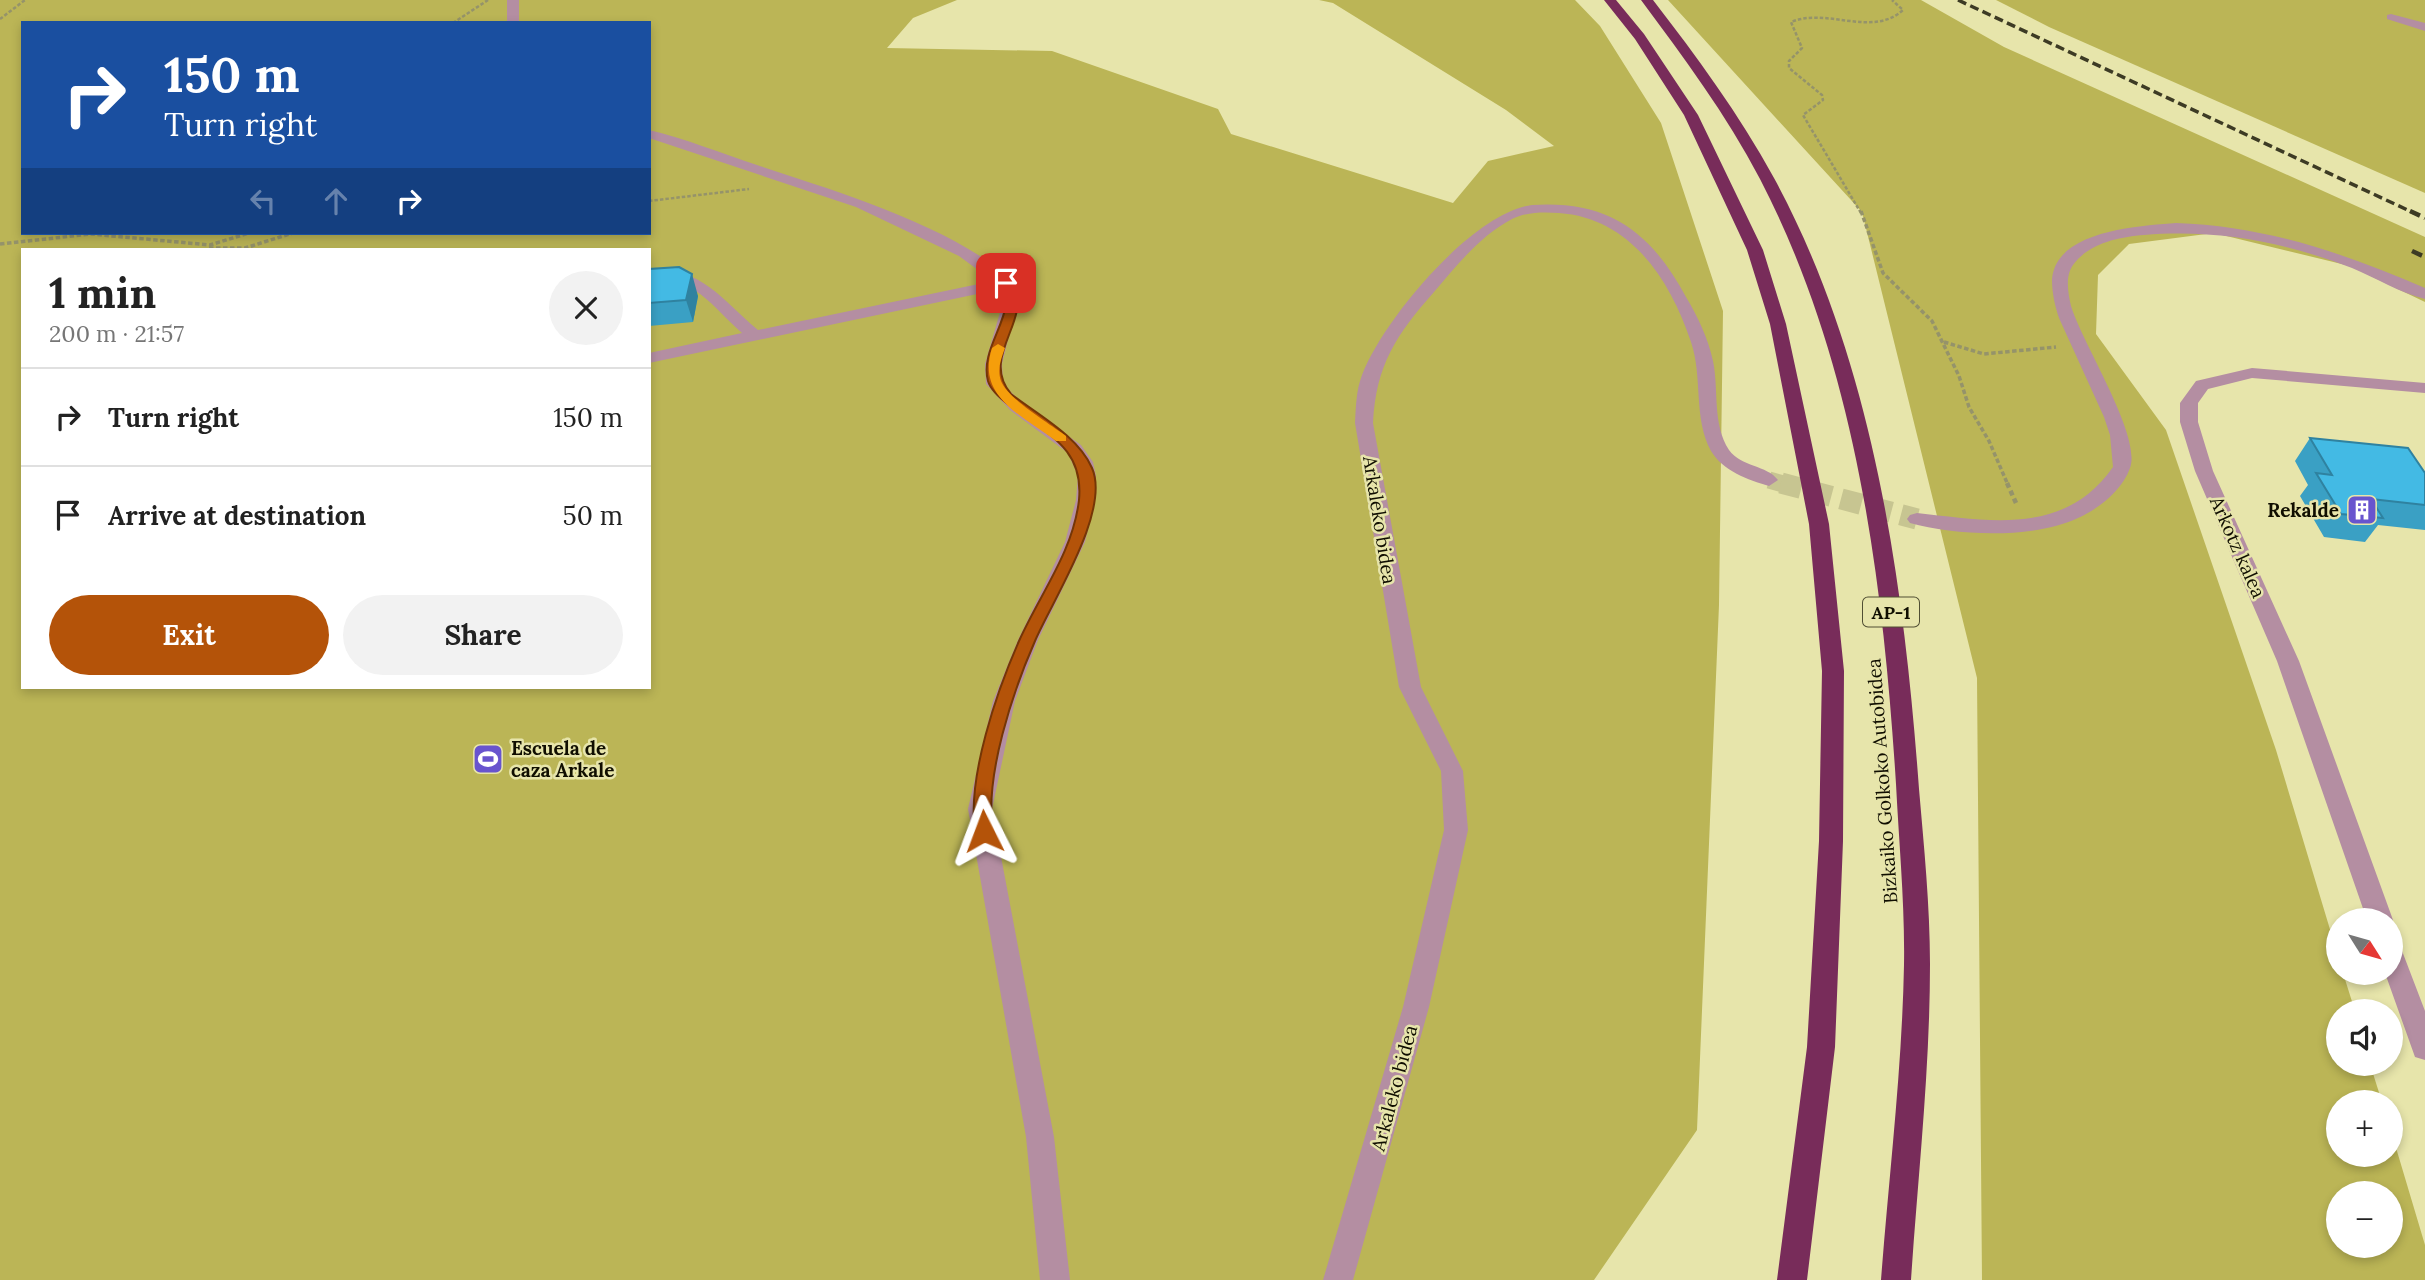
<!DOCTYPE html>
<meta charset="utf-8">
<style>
:root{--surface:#fff;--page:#f2f2f2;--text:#222;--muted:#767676;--line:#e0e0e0;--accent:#b45309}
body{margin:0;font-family:Lora,serif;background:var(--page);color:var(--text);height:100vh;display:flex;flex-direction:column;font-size:26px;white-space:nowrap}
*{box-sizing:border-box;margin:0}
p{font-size:23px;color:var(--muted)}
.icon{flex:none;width:38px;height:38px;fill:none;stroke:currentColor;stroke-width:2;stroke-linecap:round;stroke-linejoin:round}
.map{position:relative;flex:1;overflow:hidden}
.side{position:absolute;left:21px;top:248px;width:630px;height:441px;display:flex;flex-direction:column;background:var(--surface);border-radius:0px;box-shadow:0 4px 10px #0003}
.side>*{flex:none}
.hud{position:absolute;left:21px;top:21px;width:630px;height:214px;border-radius:0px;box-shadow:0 4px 10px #0003;background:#1a4fa0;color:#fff;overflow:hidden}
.needle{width:46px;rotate:127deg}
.controls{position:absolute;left:2326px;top:908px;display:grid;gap:14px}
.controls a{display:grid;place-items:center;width:77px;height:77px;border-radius:50%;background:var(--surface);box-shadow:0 4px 10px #0003;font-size:35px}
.pin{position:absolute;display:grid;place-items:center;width:60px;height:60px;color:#fff;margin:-30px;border-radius:14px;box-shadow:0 4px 10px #0006}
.me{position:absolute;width:77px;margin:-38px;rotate:357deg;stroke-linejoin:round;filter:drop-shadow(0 0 5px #0008)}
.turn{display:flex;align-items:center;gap:24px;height:147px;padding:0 28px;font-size:32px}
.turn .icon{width:91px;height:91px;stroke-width:2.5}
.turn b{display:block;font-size:49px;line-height:60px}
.lanes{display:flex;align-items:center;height:66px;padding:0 28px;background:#0003;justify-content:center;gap:35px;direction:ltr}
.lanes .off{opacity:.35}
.round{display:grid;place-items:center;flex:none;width:74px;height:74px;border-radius:37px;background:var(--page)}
.head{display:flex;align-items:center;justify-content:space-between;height:119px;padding:0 28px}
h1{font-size:42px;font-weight:700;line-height:52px}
.action{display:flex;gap:14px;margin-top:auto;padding:14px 28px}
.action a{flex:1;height:80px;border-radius:42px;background:var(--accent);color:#fff;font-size:28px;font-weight:700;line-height:80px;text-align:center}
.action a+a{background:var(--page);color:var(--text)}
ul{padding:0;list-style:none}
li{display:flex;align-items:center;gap:21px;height:98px;padding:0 28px;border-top:2px solid var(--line)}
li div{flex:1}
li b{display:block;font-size:26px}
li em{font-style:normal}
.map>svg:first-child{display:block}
.green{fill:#bbb556;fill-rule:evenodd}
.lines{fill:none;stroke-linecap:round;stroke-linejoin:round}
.minor-tunnel-far1{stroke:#c7c591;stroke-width:17;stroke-dasharray:17 8;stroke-linecap:butt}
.minor-tunnel{stroke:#c7c591;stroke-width:21;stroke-dasharray:21 10;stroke-linecap:butt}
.path-far2{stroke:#95936a;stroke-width:2.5;stroke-dasharray:3.5 2;stroke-linecap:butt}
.path-far1{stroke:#95936a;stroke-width:3.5;stroke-dasharray:4.5 2.5;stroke-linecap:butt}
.path{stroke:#95936a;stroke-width:4.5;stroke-dasharray:5 3.5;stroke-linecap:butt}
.minor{fill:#b48ea2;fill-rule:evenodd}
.highway{fill:#782c5a;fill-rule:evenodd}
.rail-far1{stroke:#3d3b24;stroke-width:3.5;stroke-dasharray:9 4.5;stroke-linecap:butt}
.rail{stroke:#3d3b24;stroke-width:4.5;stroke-dasharray:11 5;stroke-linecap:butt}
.wall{fill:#3aa0c4}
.shaded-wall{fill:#2f82a0}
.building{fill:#43bae4;stroke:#2f82a0;stroke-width:2}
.route{fill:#b45309;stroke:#753606;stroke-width:2}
.slow{fill:#f59e0b}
.labels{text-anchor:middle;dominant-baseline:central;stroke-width:5;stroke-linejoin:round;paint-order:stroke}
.shield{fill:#e7e5ab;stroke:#504e33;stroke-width:2}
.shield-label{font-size:18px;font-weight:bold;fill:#100e00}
.poi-label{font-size:19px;font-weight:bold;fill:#100e00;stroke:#e7e5ab;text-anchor:end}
.street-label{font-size:19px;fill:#100e00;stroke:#e7e5ab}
</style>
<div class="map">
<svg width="2425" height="1280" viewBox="0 0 2425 1280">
<rect width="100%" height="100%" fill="#e7e5ab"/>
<g class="green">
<path d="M0,0H957L913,18L887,48L1052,51L1218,109L1231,134L1453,203L1488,161L1554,146L1506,110L1333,3L1319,0H1575L1600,26L1661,123L1723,311L1719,605L1697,1130L1594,1280H0ZM23,23H649V233H23ZM23,250H649V688H23Z"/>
<path d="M1668,0H1921L2004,47L2425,237V302L2350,266L2214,233L2129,244L2098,275L2096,334L2166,430L2276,750L2338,956V973H2343L2355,1011L2338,1012V1064H2370L2382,1102H2338V1155H2390L2391,1131L2425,1245V1280H1982L1977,678L1862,212ZM2338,1194H2390V1246H2338Z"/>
<polygon points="1996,0 2425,0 2425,193 2049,27"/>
</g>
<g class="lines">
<polyline class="minor-tunnel-far1" points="1769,480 1787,485"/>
<polyline class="minor-tunnel" points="1781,483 1917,519"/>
<g class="path-far2">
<polyline points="0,19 25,0"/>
<polyline points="453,23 488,0"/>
<polyline points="649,201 749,189"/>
<path d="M1861,213L1803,115L1823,100L1822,95L1789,68V61L1802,48L1791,22C1827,7 1872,38 1903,10L1892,0"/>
</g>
<g class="path-far1">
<polyline points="1861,211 1883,273 1932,321 1959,376 1969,407 1989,441 2008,485"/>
<polyline points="0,244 91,234 210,245 249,233"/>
<polyline points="209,248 245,248 293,233"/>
<polyline points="1944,342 1984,354 2056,347"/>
</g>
<polyline class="path" points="2007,483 2016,503"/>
<g class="minor">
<rect x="507" y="0" width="12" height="23"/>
<polygon points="2391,14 2425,23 2425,31 2387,19 2387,15"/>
<path d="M649,130C686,139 721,153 757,165C829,189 975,232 1020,291L1002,364L1003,384L1022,403L1081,445L1093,462L1096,476L1095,500L1085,542L1038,640L1015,701L992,809L1054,1137L1070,1280H1040L1026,1137L968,809L993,701L1018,640L1065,542L1076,500L1078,476L1068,453L1010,410L986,384L985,364L1003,302L1004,292L1001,289L649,363V353L742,333C709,304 698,279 649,278V268C705,270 719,297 758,330L993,281L959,256L856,207L649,138Z"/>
<path d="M1532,205C1609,200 1651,232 1686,297C1698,317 1708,338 1713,361C1719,389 1712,424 1729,450C1741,467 1767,465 1778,480L1769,486C1748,480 1723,471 1711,451C1693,418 1703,377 1691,342C1670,279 1630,218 1559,213C1543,212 1526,212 1512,219C1480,236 1457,265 1434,292C1396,335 1376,365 1373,423L1421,687L1463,771L1468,830L1429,1007L1353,1280H1323L1403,1007L1444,830L1441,771L1399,687L1355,423C1356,406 1356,391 1362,375C1383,320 1472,213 1532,205Z"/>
<path d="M2176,223C2265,226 2344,253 2425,288V299C2400,293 2376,278 2352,268C2284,242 2217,229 2144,235C2119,237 2089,243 2073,265C2065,276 2068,293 2071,306C2082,343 2142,436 2130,468C2122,491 2098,509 2078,518C2034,539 1957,536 1910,523L1907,519L1910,515L1917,513C1990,521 2065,536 2113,467L2110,435L2104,417L2059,318C2055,306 2052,293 2052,280C2055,230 2140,226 2176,223Z"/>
<polygon points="2252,368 2425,383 2425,393 2252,378 2208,389 2198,403 2198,422 2213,471 2299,661 2393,920 2390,924 2390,920 2367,920 2277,661 2195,471 2180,422 2180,403 2196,381"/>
<polygon points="2390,940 2399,943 2425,1011 2425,1060 2415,1057 2385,973 2390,973"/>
</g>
<g class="highway">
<polygon points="1604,0 1616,0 1644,34 1698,115 1763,250 1786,324 1829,524 1844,671 1843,841 1835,1047 1807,1280 1777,1280 1807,1047 1819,841 1822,671 1809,524 1770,324 1747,250 1684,115 1635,39"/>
<path d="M1641,0H1653C1697,57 1739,114 1774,178C1874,362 1904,584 1919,789C1924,847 1930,906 1930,964C1930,1070 1918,1175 1911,1280H1881C1889,1175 1902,1070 1904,965C1905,905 1899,844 1896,784C1883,579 1856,364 1760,179C1726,114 1684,58 1641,0Z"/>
</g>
<polyline class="rail-far1" points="1958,0 2414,213"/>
<g class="rail">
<polyline points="2410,211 2425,218"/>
<polyline points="2412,251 2425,257"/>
</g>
</g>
<g class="wall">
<polygon points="649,269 698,296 693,322 649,326"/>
<polygon points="2310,438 2425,473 2425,530 2378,525 2365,542 2324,537 2300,496 2308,485 2295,461"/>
</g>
<polygon class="shaded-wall" points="692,274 698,296 693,322 686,300"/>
<g class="building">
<polygon points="679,267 692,274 686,300 649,303 649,269"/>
<polygon points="2310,438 2408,448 2425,473 2425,505 2371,499 2383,518 2341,514 2316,473 2332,475"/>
</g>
<path class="route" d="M1002,281H1011C1037,317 978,355 1011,394C1038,415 1078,436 1092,468C1111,511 1052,601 1035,641C1013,691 984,777 993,831L984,838L975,831C967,777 997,691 1019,641C1040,594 1073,552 1079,500C1084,447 1046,434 1009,405C1001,399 991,391 988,381C981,355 1002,330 1006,305C1008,295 1002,288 1002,281Z"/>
<path class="slow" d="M998,344L1005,348C1001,359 997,369 1001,381C1008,399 1050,424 1066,436V441H1056C1022,415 976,397 992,348Z"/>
<defs>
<g id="building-square" transform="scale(1.575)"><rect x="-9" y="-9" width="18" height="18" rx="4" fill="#6854ce" stroke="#e7e5ab"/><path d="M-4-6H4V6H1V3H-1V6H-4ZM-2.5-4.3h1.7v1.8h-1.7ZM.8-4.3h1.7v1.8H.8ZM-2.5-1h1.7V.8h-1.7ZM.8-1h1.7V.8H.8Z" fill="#fff"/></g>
<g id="stadium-square" transform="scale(1.575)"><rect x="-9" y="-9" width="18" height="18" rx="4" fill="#6854ce" stroke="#e7e5ab"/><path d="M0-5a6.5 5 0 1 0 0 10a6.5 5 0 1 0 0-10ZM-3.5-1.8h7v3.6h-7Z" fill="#fff"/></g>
</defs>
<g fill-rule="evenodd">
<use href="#building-square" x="2362" y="510"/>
<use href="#stadium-square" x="488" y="759"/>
</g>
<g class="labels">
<rect class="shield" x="1863" y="597.5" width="56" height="29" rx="5"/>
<g class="shield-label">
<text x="1891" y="612">AP-1</text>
</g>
<g class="poi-label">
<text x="2339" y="510">Rekalde</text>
<text x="511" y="748" text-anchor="start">Escuela de<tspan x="511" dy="22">caza Arkale</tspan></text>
</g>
<g class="street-label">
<text transform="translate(1380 520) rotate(81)">Arkaleko bidea</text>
<text transform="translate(2238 547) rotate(66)">Arkotz kalea</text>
<text transform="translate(1882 781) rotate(-94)">Bizkaiko Golkoko Autobidea</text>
<text transform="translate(1394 1088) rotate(-75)">Arkaleko bidea</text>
</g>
</g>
</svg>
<div class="controls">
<a><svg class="needle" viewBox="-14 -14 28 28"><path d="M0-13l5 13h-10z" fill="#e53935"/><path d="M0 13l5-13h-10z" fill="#767676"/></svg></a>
<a><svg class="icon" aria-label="sound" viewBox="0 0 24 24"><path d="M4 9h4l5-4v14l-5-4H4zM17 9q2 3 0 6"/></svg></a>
<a>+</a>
<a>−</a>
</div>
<div class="pin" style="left:1006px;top:283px;background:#d93025"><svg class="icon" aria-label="arrive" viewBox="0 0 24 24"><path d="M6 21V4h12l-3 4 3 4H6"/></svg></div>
<svg class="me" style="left:984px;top:831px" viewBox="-20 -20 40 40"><path d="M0-17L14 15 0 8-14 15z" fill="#b45309" stroke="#fff" stroke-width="4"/></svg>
<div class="hud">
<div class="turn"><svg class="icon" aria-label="right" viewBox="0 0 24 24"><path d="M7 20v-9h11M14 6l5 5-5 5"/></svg><div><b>150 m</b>Turn right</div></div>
<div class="lanes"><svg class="icon off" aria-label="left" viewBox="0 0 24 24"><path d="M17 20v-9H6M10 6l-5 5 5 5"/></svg><svg class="icon off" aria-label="ahead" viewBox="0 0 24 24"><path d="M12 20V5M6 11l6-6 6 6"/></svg><svg class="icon" aria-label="right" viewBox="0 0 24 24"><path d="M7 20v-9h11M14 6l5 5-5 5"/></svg></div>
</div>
<section class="side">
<div class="head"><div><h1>1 min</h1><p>200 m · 21:57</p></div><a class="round"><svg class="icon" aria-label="close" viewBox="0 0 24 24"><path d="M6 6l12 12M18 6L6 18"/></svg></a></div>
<ul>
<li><svg class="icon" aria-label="right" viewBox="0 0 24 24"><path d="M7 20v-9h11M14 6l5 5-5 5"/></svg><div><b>Turn right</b></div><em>150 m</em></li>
<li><svg class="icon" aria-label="arrive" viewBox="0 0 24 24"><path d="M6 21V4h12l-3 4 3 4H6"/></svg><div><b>Arrive at destination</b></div><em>50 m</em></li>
</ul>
<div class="action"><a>Exit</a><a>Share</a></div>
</section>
</div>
